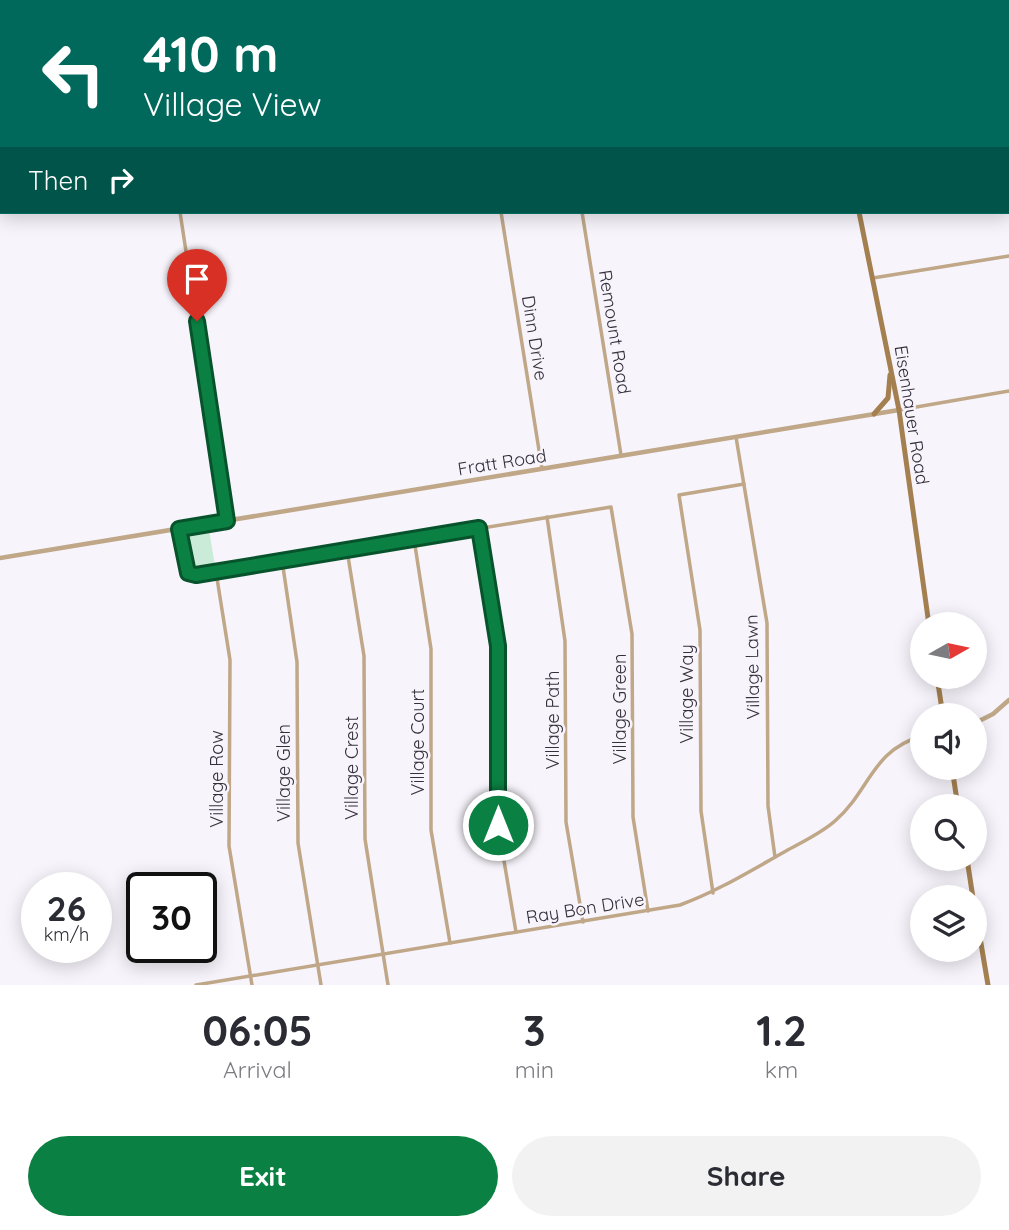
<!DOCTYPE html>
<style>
:root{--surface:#fff;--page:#f2f2f3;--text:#2b2b33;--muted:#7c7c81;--accent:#0b8043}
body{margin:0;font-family:Quicksand,sans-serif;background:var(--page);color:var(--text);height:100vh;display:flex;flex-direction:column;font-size:26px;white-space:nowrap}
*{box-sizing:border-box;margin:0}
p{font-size:23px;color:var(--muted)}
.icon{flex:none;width:38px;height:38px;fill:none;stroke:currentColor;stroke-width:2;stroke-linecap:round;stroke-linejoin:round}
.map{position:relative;height:985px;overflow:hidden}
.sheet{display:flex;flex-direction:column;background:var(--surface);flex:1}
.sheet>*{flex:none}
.hud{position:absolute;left:0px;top:0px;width:1010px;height:214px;box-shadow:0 4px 18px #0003;background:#00695c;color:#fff;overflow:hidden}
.needle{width:46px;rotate:81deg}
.tools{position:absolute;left:910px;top:612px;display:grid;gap:14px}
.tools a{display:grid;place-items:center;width:77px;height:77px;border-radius:50%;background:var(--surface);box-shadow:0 4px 18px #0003;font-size:35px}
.speed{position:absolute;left:21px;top:872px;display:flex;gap:14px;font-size:35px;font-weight:700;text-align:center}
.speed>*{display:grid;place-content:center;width:91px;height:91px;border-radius:50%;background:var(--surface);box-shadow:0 4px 18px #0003;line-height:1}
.speed small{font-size:18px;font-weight:400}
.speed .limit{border:4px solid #111;border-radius:10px;background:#fff;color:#111}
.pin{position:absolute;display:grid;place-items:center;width:60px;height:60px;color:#fff;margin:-72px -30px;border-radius:50% 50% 50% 0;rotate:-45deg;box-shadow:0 0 7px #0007}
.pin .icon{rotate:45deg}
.me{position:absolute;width:77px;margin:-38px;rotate:0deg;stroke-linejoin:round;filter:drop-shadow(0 0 5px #0008)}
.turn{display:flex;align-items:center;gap:24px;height:147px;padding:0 28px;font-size:32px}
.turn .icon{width:91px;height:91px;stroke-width:2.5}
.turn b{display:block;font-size:49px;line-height:60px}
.then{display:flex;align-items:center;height:66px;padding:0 28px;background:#0003;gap:14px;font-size:26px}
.eta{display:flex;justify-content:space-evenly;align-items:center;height:119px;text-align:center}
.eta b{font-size:42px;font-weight:700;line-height:49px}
.button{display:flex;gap:14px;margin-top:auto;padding:14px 28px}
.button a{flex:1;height:80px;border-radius:42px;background:var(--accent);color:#fff;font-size:28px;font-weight:700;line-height:80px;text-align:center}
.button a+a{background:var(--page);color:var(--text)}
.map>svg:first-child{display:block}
.green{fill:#c9ebd8}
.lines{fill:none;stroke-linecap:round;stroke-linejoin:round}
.minor{stroke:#bfa788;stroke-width:3.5}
.tertiary{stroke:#bfa788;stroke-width:4.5}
.secondary{stroke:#a48051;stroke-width:5}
.route-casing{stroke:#07532c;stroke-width:18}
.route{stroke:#0b8043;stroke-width:12}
.labels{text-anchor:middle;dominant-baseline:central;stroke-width:5;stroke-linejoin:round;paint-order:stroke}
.street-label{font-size:18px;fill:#352f3c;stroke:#f7f4fb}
</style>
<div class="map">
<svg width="1009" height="985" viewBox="0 0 1009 985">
<rect width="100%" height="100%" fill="#f7f4fb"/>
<polygon class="green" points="209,530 215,566 192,568 186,540 190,533"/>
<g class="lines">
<g class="minor">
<polyline points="34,0 35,2"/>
<polyline points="148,0 149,2"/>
<polyline points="468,0 468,2"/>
<polyline points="548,0 548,2"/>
<polyline points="0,25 2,25"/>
<polyline points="180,212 227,521"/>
<polyline points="501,212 542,469"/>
<polyline points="582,212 621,455"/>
<polyline points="873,278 1009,256"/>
<polyline points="899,410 1009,391"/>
<polyline points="736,437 767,623 768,806 775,857"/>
<polyline points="547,517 565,641 566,822 583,922"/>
<polyline points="479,528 498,646 498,825 516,932"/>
<polyline points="179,529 185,567 188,573 196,575 611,507 632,634 633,817 648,911"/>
<polyline points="414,539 431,649 431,830 450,943"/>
<polyline points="347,550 364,656 365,839 388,985"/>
<polyline points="282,560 297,662 298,843 321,985"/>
<polyline points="216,572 230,660 229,846 252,985"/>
<polyline points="713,893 701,811 700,630 679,495 744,484"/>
<path d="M196,985L680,905C718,891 750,871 786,851C802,842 822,833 836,820C870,790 872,750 922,736"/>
</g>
<g class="tertiary">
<polyline points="0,558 899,410"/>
<polyline points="975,723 993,714 1009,700"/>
</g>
<g class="secondary">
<polyline points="827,0 828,2"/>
<polyline points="859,212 899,410 929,625"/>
<polyline points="874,414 888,398 890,375"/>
<polyline points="937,677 943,716"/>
<polyline points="952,768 958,807"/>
<polyline points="967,859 973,898"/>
<polyline points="975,908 988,985"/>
</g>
</g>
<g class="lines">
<g class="route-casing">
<polyline id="route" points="197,321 227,521 179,529 188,573 196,575 479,528 498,646 498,825"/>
</g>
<use href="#route" class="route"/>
</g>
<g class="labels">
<g class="street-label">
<text transform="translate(615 332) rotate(81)">Remount Road</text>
<text transform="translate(535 338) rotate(81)">Dinn Drive</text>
<text transform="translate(912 415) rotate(81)">Eisenhauer Road</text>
<text transform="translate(502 462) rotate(-9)">Fratt Road</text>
<text transform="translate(752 667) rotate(-91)">Village Lawn</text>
<text transform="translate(686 694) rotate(-90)">Village Way</text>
<text transform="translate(619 709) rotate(-90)">Village Green</text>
<text transform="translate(552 720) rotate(-90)">Village Path</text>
<text transform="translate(417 742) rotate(-90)">Village Court</text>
<text transform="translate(351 768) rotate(-90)">Village Crest</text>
<text transform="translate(283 773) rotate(-90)">Village Glen</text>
<text transform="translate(216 779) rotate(-90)">Village Row</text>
<text transform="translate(585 908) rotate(-9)">Ray Bon Drive</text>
</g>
</g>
</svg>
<div class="tools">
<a><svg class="needle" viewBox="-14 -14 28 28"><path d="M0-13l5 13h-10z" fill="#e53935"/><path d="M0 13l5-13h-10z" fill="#7c7c81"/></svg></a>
<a><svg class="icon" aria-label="sound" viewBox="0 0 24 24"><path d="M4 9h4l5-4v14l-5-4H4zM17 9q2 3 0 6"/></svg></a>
<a><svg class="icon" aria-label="search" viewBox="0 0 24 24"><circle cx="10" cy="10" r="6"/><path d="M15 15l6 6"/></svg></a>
<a><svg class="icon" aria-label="layers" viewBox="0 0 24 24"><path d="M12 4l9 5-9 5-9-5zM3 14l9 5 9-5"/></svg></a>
</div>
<div class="speed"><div>26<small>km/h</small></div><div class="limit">30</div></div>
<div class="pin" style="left:197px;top:321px;background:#d93025"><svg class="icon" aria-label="arrive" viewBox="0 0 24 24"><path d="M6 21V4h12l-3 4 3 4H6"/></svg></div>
<svg class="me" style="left:498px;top:825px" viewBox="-20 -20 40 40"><circle r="17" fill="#0b8043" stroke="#fff" stroke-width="3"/><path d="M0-11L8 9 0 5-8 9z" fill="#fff"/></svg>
<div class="hud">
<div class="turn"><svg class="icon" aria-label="left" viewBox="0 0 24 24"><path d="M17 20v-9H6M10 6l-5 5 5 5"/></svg><div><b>410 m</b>Village View</div></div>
<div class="then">Then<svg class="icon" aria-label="right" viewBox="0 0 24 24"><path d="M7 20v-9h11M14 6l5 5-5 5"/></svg></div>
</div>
</div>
<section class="sheet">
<div class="eta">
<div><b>06:05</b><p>Arrival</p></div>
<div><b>3</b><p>min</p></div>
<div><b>1.2</b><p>km</p></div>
</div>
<div class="button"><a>Exit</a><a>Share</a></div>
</section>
